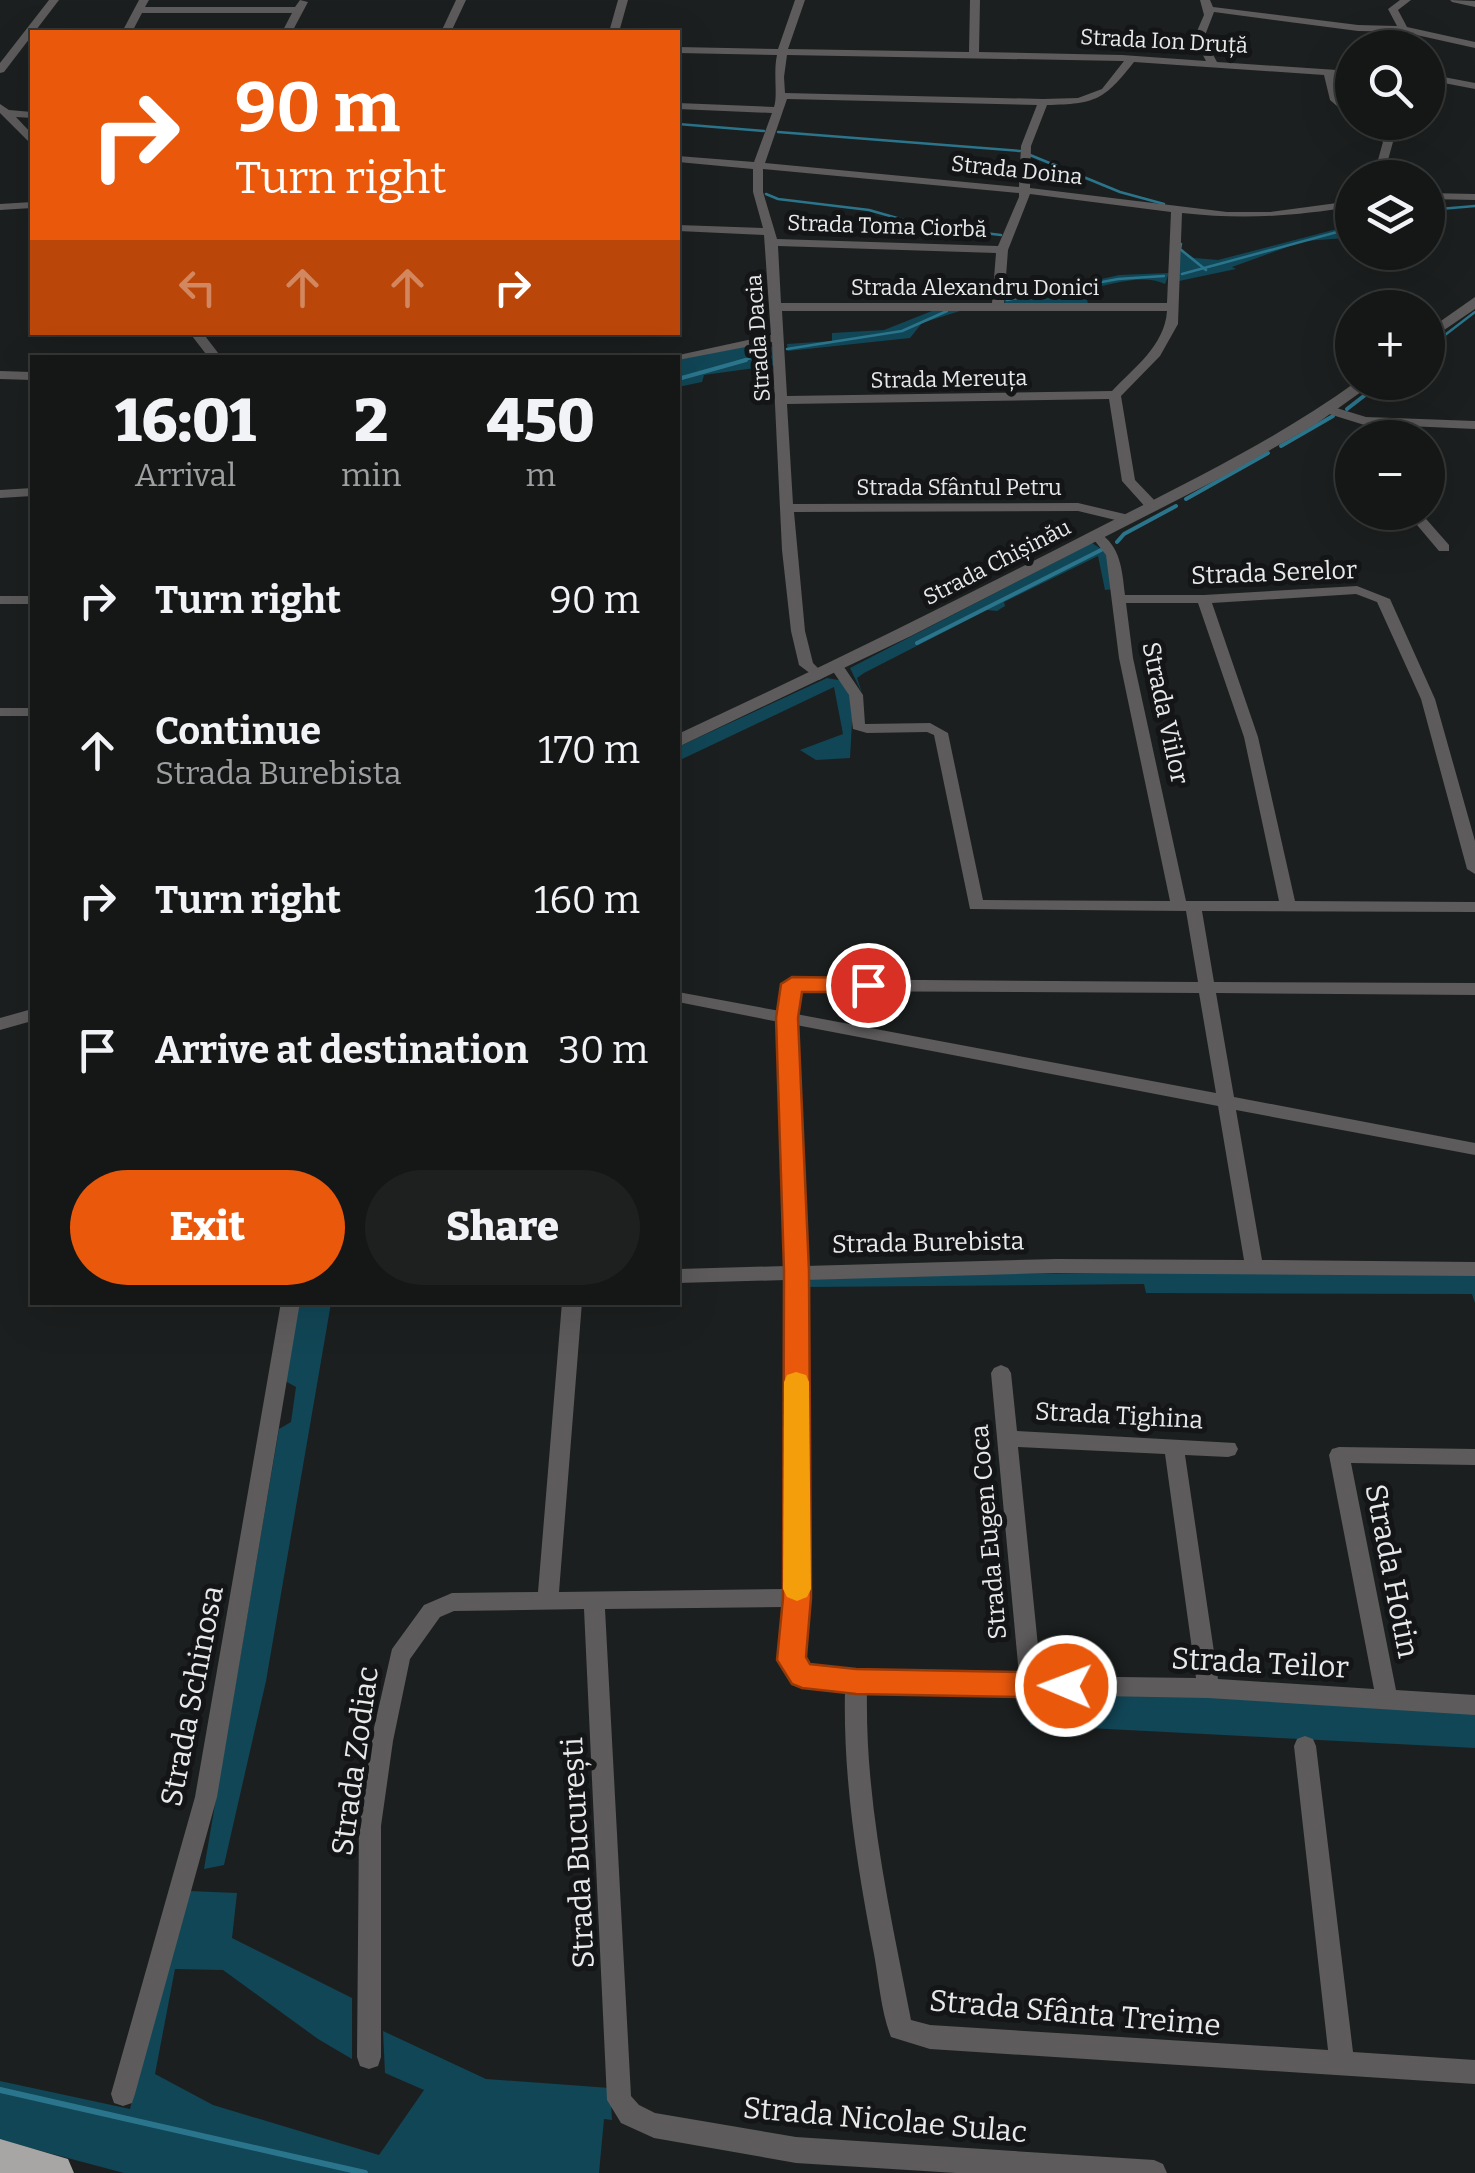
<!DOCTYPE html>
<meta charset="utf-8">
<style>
:root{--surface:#151717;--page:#1e2020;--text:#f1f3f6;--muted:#9d9fa1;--line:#343636;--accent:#ea580c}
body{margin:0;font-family:Bitter,serif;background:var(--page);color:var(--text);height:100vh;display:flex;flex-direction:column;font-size:38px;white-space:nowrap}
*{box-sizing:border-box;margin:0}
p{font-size:32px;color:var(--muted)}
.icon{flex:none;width:55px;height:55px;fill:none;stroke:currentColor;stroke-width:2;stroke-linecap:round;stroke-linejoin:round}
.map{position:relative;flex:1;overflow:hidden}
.drawer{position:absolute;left:30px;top:355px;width:650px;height:950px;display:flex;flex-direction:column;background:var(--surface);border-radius:0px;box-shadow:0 10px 40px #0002,0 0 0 2px var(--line)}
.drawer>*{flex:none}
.hud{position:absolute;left:30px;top:30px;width:650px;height:305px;border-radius:0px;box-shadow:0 10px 40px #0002,0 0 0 2px var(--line);background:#ea580c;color:#fff;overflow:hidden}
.fabs{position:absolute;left:1335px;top:30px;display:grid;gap:20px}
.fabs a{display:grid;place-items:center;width:110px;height:110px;border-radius:50%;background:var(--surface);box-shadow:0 10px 40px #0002,0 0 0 2px var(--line);font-size:50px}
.pin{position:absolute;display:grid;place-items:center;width:85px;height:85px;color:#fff;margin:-42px;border:5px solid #fff;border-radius:50%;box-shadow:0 2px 10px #0007}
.me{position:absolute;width:110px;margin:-55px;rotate:271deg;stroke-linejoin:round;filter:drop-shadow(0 0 8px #0008)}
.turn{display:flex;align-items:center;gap:35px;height:210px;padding:0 40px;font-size:45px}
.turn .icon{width:130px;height:130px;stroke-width:2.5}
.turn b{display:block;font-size:70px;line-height:85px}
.lanes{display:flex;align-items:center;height:95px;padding:0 40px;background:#0003;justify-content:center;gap:50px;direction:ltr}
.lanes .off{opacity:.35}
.eta{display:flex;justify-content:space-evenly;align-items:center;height:170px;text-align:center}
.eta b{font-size:60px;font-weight:800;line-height:70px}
.action{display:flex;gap:20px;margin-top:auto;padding:20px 40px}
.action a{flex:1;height:115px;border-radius:60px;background:var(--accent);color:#fff;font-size:40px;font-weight:800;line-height:115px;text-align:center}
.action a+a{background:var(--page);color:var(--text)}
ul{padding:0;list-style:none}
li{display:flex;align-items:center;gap:30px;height:150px;padding:0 40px}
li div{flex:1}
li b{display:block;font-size:38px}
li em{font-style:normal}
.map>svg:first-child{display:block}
.green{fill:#114656}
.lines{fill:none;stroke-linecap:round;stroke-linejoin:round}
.stream-far2{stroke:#2b758c;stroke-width:2.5}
.stream-far1{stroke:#2b758c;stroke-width:4}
.stream{stroke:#2b758c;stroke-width:6}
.minor{fill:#5d5b5b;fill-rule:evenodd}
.tertiary{fill:#5d5b5b;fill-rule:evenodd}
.trunk{fill:#a8a6a5;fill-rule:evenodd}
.route{fill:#ea580c;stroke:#983908;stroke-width:2.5}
.slow{fill:#f59e0b}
.labels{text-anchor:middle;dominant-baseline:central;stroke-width:10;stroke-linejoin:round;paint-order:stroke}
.far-street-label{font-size:22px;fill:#e8eaea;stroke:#131516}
.street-label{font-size:25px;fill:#e8eaea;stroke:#131516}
.near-street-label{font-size:30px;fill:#e8eaea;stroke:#131516}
</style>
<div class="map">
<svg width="1475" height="2173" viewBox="0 0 1475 2173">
<rect width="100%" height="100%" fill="#1c1f1f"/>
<g class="green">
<polygon points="1352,225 1346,238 1304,241 1232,267 1236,269 1179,281 1178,248 1194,258 1218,260"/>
<path d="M1169,273L1165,284C1143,273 1108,285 1085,290L1088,304H1005L1003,293L1075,285L1119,275Z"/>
<polygon points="937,309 963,310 922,323 910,338 788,351 787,344 832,341 832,333 884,330"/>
<polygon points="765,343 775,349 777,365 704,375 702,382 678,387 678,359"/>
<polygon points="1092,543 1109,554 1115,589 1105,590 1098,556 1004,602 1005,606 997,611 987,610 864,673 857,678 862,693 850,668"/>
<polygon points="827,678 844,681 853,705 850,758 816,760 800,750 843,734 834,687 678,761 678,747"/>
<polygon points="1422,1271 1475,1273 1475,1303 1472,1294 1146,1293 1144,1284 809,1287 809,1281 820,1275"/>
<polygon points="299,1303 331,1303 266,1681 224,1865 204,1869 279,1429 291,1422 296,1387 285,1381"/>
<polygon points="1032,1693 1206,1697 1475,1711 1475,1748 1030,1725"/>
<polygon points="190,1891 237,1893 232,1938 352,1998 352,2059 318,2039 223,1970 175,1969 155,2074 213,2105 379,2155 424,2090 385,2073 383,2031 486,2079 610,2088 612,2120 604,2119 599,2173 124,2173 0,2140 0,2081 130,2109 177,1924"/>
</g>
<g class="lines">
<g class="stream-far2">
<polyline points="678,124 764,131"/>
<polyline points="778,132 1020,151"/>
<polyline points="1030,155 1120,192 1164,204"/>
<polyline points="766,194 778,199 869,210 925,226 1001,235"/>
<polyline points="1428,210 1475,206"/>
<polyline points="1181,244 1180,249 1206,270"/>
<polyline points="1182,274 1352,228"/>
<polyline points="1007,300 1118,279 1164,276"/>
<polyline points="1428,348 1475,312"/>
<polyline points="787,349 902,331 947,311"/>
<polyline points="737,362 769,353"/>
</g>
<g class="stream-far1">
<polyline points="678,379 746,360"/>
<polyline points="1347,409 1382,382"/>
<polyline points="1281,446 1333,416"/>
<polyline points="1186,499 1268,453"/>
<polyline points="1117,542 1124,534 1176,506"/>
<polyline points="917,643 1101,550"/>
</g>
<polyline class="stream" points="0,2090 365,2173"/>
<g class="minor">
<polygon points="49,0 59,0 4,72 0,73 0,63"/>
<polygon points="139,0 149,0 145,7 295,7 300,0 308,2 292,32 282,32 292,13 142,13 132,32 122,32"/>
<polygon points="456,0 466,0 451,32 441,32"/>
<polygon points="618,0 628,0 619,32 609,32"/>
<path d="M795,0H805L788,49L969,52L970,0H980L979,52L1122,55L1206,61L1194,38L1204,15L1200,0H1210L1213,7L1358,25L1397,26L1388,9L1400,0H1411L1398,10L1407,27L1475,42V48L1403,32L1358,31L1214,12L1204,38L1217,62L1352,71V77L1334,76L1340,99L1352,111V119L1330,100L1324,75L1134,62C1104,100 1096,104 1047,105L1031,146L1030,188L1227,212H1270L1352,201V207C1291,216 1245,220 1182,213L1178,324L1160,356L1121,396L1135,480L1158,504V510H1148L1122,481L1109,399L787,404L793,504L1078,503L1133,516L1135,519L1128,523L1078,511L794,512L805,631L813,663L826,676L819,680L799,665L791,631L782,550L772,342L678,360V358H665L771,335L764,235L678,231V225L763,228L753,192V169L678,162V156L754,162L772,113L678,109V103L774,107C778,96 773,72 777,55L678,53V47L778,49ZM787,55L1122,61H1124L1102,89L1078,98L1043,99L785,93L784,77ZM787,99L1037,105L1021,146L1019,187L765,163ZM763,169L1019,193V197L998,246L777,239L763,192ZM1030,194L1171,212L1167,303H1004L1008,250ZM778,246L996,253L992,303H781ZM782,311H1167C1165,345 1134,368 1112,391L787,396Z"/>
<polygon points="1450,0 1475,1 1475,7 1452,2"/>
<polygon points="1428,74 1475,83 1475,89 1428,80"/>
<polygon points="0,104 9,110 32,112 32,118 16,117 32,134 32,142 28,141 0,113"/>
<polygon points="1365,122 1376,122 1393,142 1386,167 1396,178 1385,178 1376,167 1383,142"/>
<polygon points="1428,193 1475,194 1475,200 1428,199"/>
<polygon points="32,202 32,208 0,210 0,204"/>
<polygon points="189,332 202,332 222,358 209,358"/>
<polygon points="0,371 32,372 32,380 0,379"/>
<polygon points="1330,406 1366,417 1475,421 1475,429 1385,425 1393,438 1380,438 1374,428 1326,413 1326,407"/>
<polygon points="32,488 32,496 0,498 0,490"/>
<polygon points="1406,512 1420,512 1449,545 1449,551 1439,551"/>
<path d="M1098,532C1121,546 1122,570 1125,595H1204L1357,586L1390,599L1435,699L1475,841V874L1467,869L1421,699L1377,602L1356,594L1212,603L1258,737L1295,901L1475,902V912L1202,911L1214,982L1475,983V995L1216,993L1234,1097L1475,1143V1155L1236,1110L1262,1260L1475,1262V1276L1056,1273L805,1280V1593L808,1598L805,1603V1665L808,1667L856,1672L1019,1675L991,1373L994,1368L1001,1365L1008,1368L1011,1373L1017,1431L1235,1443L1238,1449L1235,1455L1228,1457L1185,1455L1218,1679L1374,1689L1329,1455L1332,1449L1339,1447L1475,1449V1465L1351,1463L1396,1690L1475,1695V1715L1208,1698L867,1692C865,1803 890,1911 911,2020L930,2025L1328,2050L1294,1746L1297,1739L1305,1736L1313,1739L1316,1746L1353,2052L1475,2060V2084L930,2049L891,2037C881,2012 879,1981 874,1954C857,1866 843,1779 845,1690C822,1688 796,1691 783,1668L784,1607L605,1609L631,2096L639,2105L655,2113L796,2137L1154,2160L1163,2164L1167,2173H956L796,2163L654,2138L621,2123L607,2100L584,1609L454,1611L440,1617L410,1659L393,1741L381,1826V2057L378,2066L369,2069L360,2066L357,2057L359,1826L371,1741L392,1649L424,1605L452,1593L538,1592L562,1302H582L559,1592L784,1589L786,1280L678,1283V1269L786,1266L779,1022L678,1002V992L780,1011L784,985L792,979L1198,982L1186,911L970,909L934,735L927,732L867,733L853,729L849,695L830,667L837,663L842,664L863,695L865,724L930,723L948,733L983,900L1170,901L1119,658L1106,555L1091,536ZM1126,603H1198L1244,737L1279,901H1186L1133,658ZM800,991L1199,993L1216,1093L796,1014ZM796,1025L1218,1106L1244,1260L1056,1259L805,1266ZM1018,1447L1165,1454L1196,1678L1041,1676Z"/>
<rect x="0" y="596" width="32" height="8"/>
<rect x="0" y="708" width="32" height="8"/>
<polygon points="32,1009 32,1021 0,1030 0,1018"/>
<polygon points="281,1302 300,1302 217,1797 135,2094 132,2103 123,2106 114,2103 111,2094 195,1797"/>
</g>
<g class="tertiary">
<polygon points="1475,297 1475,309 1428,341 1428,330"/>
<path d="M1356,382H1375L1316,424L1226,475L911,636L678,747V734C816,670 954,602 1090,532C1180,486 1273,442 1356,382Z"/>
</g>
<polygon class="trunk" points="0,2139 68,2159 74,2173 0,2173"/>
</g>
<polygon class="route" points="792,977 868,978 879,985 868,992 802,992 798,1018 809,1271 811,1598 806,1657 810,1664 856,1669 1066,1673 1076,1677 1080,1686 1076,1694 1066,1698 856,1694 802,1688 792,1684 777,1660 783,1598 784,1271 776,1018 781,984"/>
<polygon class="slow" points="796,1372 806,1375 809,1382 811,1589 807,1597 797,1601 787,1597 783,1589 784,1382 787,1375"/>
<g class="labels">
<g class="far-street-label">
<text transform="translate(1164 41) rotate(3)">Strada Ion Druță</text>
<text transform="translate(1017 170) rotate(6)">Strada Doina</text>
<text transform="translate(887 226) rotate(2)">Strada Toma Ciorbă</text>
<text x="975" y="287">Strada Alexandru Donici</text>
<text transform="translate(758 338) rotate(-94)">Strada Dacia</text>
<text transform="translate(949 379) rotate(-1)">Strada Mereuța</text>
<text x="959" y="487">Strada Sfântul Petru</text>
<text transform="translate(997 562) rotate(-27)">Strada Chișinău</text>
</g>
<g class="street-label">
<text transform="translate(1274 573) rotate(-2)">Strada Serelor</text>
<text transform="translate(1165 713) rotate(78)">Strada Viilor</text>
<text transform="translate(928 1243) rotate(-1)">Strada Burebista</text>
<text transform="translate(1119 1416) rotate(3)">Strada Tighina</text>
<text transform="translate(989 1532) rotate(-95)">Strada Eugen Coca</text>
</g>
<g class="near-street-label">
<text transform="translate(1392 1571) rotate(79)">Strada Hotin</text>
<text transform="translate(1260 1663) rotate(3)">Strada Teilor</text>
<text transform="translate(192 1696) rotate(-79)">Strada Schinosa</text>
<text transform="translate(355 1761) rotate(-82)">Strada Zodiac</text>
<text transform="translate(578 1853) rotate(-93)">Strada București</text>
<text transform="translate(1075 2013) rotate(5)">Strada Sfânta Treime</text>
<text transform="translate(885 2120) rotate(5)">Strada Nicolae Sulac</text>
</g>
</g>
</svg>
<div class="fabs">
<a><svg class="icon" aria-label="search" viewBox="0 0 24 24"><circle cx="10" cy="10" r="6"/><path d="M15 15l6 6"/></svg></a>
<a><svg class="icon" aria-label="layers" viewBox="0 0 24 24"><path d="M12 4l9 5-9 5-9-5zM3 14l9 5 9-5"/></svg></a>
<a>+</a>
<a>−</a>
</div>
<div class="pin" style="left:868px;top:985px;background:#d93025"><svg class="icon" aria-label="arrive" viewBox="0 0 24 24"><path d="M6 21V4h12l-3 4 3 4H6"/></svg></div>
<svg class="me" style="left:1066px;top:1686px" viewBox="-20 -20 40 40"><circle r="17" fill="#ea580c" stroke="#fff" stroke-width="3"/><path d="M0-11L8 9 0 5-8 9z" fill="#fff"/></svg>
<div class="hud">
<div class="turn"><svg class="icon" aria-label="right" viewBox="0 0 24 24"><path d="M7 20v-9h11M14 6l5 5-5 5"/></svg><div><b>90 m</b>Turn right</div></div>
<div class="lanes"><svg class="icon off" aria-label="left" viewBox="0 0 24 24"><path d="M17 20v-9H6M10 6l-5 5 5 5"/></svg><svg class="icon off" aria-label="ahead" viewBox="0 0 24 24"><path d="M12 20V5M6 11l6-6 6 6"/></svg><svg class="icon off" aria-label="ahead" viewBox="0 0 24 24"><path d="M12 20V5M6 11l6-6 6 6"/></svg><svg class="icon" aria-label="right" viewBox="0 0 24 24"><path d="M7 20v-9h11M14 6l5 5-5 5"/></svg></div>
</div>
<section class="drawer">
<div class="eta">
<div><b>16:01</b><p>Arrival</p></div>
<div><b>2</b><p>min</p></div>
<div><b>450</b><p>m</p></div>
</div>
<ul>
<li><svg class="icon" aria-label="right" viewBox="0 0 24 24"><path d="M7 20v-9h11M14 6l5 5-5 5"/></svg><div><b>Turn right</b></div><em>90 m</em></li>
<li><svg class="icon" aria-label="ahead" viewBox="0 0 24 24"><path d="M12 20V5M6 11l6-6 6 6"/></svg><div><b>Continue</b><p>Strada Burebista</p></div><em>170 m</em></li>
<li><svg class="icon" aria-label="right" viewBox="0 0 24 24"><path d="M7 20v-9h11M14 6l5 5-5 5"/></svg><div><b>Turn right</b></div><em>160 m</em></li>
<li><svg class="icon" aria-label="arrive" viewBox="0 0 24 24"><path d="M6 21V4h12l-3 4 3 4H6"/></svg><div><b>Arrive at destination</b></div><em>30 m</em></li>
</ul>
<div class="action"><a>Exit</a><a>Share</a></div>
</section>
</div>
